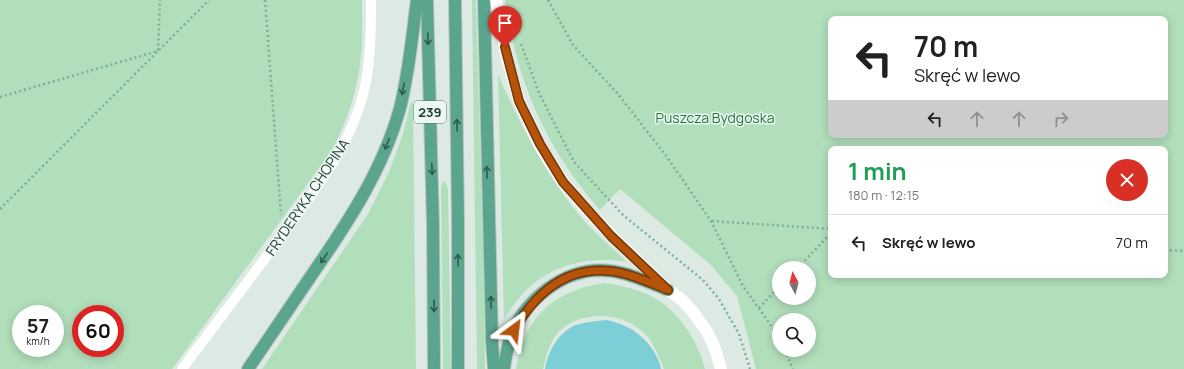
<!DOCTYPE html>
<html lang="pl">
<meta charset="utf-8">
<style>
:root{--surface:#fff;--page:#f2f2f2;--text:#202124;--muted:#757577;--line:#e0e0e0}
body{margin:0;font-family:Manrope,sans-serif;background:var(--page);color:var(--text);height:100vh;display:flex;flex-direction:column;font-size:15px;white-space:nowrap}
*{box-sizing:border-box;margin:0}
p{font-size:13px;color:var(--muted)}
.icon{flex:none;width:22px;height:22px;fill:none;stroke:currentColor;stroke-width:2;stroke-linecap:round;stroke-linejoin:round}
.map{position:relative;flex:1;overflow:hidden}
.drawer{position:absolute;left:828px;top:146px;width:340px;height:132px;display:flex;flex-direction:column;background:var(--surface);border-radius:8px;box-shadow:0 2px 10px #0003}
.drawer>*{flex:none}
.banner{position:absolute;left:828px;top:16px;width:340px;height:122px;border-radius:8px;box-shadow:0 2px 10px #0003;background:#fff;color:var(--text);overflow:hidden}
.needle{width:26px;rotate:353deg}
.fabs{position:absolute;left:772px;top:261px;display:grid;gap:8px}
.fabs a{display:grid;place-items:center;width:44px;height:44px;border-radius:50%;background:var(--surface);box-shadow:0 2px 10px #0003;font-size:20px}
.speed{position:absolute;left:12px;top:305px;display:flex;gap:8px;font-size:20px;font-weight:700;text-align:center}
.speed>*{display:grid;place-content:center;width:52px;height:52px;border-radius:50%;background:var(--surface);box-shadow:0 2px 10px #0003;line-height:1}
.speed small{font-size:10px;font-weight:400}
.speed .limit{border:6px solid #d22;background:#fff;color:#111}
.pin{position:absolute;display:grid;place-items:center;width:34px;height:34px;color:#fff;margin:-41px -17px;border-radius:50% 50% 50% 0;rotate:-45deg;box-shadow:0 0 4px #0007}
.pin .icon{rotate:45deg}
.me{position:absolute;width:44px;margin:-22px;rotate:30deg;stroke-linejoin:round;filter:drop-shadow(0 0 3px #0008)}
.turn{display:flex;align-items:center;gap:14px;height:84px;padding:0 20px;font-size:18px}
.turn .icon{width:52px;height:52px;stroke-width:2.5}
.turn b{display:block;font-size:28px;line-height:34px}
.lanes{display:flex;align-items:center;height:38px;padding:0 20px;background:#0003;justify-content:center;gap:20px;direction:ltr}
.lanes .off{opacity:.35}
.round{display:grid;place-items:center;flex:none;width:42px;height:42px;border-radius:21px;background:var(--page)}
.headline{display:flex;align-items:center;justify-content:space-between;height:68px;padding:0 20px}
h1{font-size:24px;font-weight:700;line-height:30px;color:#1e9e55}
ul{padding:0;list-style:none}
li{display:flex;align-items:center;gap:12px;height:56px;padding:0 20px;border-top:1px solid var(--line)}
li div{flex:1}
li b{display:block;font-size:15px}
li em{font-style:normal}
.map>svg:first-child{display:block}
.green{fill:#b1debb;fill-rule:evenodd}
.water{fill:#7cced7}
.lines{fill:none;stroke-linecap:round;stroke-linejoin:round}
.primary-casing{stroke:#bbc4c1;stroke-width:14}
.path{stroke:#78b19c;stroke-width:2.5;stroke-dasharray:2 3;stroke-linecap:butt}
.service{stroke:#fff;stroke-width:10}
.tertiary{stroke:#fff;stroke-width:12}
.primary{stroke:#5ba58e;stroke-width:12}
.oneway{stroke:#2f5b4d}
.route-casing{stroke:#753606;stroke-width:10}
.route{stroke:#b45309;stroke-width:7}
.labels{text-anchor:middle;dominant-baseline:central;stroke-width:3;stroke-linejoin:round;paint-order:stroke}
.shield{fill:#ecf7f1;stroke:#5a736b;stroke-width:1}
.shield-label{font-size:13px;font-weight:bold;fill:#1c3b31}
.park-label{font-size:14px;fill:#23753e;stroke:#ecf7f1}
.street-label{font-size:14px;fill:#1c3b31;stroke:#ecf7f1}
</style>
<div class="map">
<svg width="1184" height="369" viewBox="0 0 1184 369">
<rect width="100%" height="100%" fill="#dceae3"/>
<g class="green">
<path d="M0,0H362C362,18 363,37 361,55C358,90 347,122 331,152L172,369H0ZM21,314H55V348H21ZM81,314H115V348H81Z"/>
<polygon points="472,0 476,0 483,249 485,369 477,369"/>
<path d="M505,0H1184V369H756L737,296L711,265L620,189L600,210C545,147 517,82 505,0ZM831,19H1165V135H831ZM831,149H1165V275H831ZM779,268H809V298H779ZM779,320H809V350H779Z"/>
<path d="M498,75C520,123 542,169 575,210C590,229 609,245 627,262C590,256 554,264 526,290C518,298 511,309 504,319Z"/>
<polygon points="412,101 413,107 416,369 262,369 368,214 389,172 403,134 410,105"/>
<polygon points="444,181 447,185 448,191 451,369 443,369 441,187"/>
<path d="M605,283C618,285 630,288 642,292C674,304 697,337 705,369H664C659,357 654,343 645,334C623,311 578,309 556,335C549,345 546,357 543,369H516C525,316 553,291 605,283Z"/>
</g>
<path class="water" d="M607,320C613,322 619,323 625,326C641,333 658,351 661,369H545C548,352 558,332 576,325C586,322 597,321 607,320Z"/>
<g class="lines">
<g class="primary-casing">
<g id="primary">
<polyline points="427,0 433,225 434,369"/>
<polyline points="455,0 458,220 458,369"/>
<polyline points="484,0 492,342 494,369"/>
<path d="M248,369C269,338 290,307 311,276C347,224 383,170 400,108C409,73 412,36 417,0"/>
<path d="M504,369C505,360 507,351 509,342C522,300 566,265 611,271C630,273 650,283 668,290"/>
</g>
</g>
<g class="path">
<polyline points="265,0 281,215"/>
<polyline points="548,0 573,45 618,94 667,157 711,221 743,286 779,337"/>
<polyline points="521,44 539,93 574,162 623,215 703,280 719,299 739,334 750,369"/>
<polyline points="0,97 158,51 160,0"/>
<polyline points="0,209 209,0"/>
<polyline points="712,221 831,229"/>
<polyline points="1165,250 1184,251"/>
<polyline points="798,268 831,233"/>
<polyline points="759,308 779,287"/>
<polyline points="785,350 793,369"/>
</g>
<path class="service" d="M182,369C216,323 251,278 285,231C313,192 344,154 359,108C371,73 371,36 371,0"/>
<polyline class="tertiary" points="496,0 507,58 519,101 539,144 563,182 586,209 611,235 668,290 682,300 693,312 707,332 714,346 721,369"/>
<use href="#primary" class="primary"/>
</g>
<defs><path id="oneway-shaft" d="M-6 0H5M1.5-3L5.5 0L1.5 3" fill="none" stroke-width="1.6" stroke-linecap="round" stroke-linejoin="round"/></defs>
<g class="oneway">
<use href="#oneway-shaft" transform="translate(428 39) rotate(88)"/>
<use href="#oneway-shaft" transform="translate(403 89) rotate(101)"/>
<use href="#oneway-shaft" transform="translate(457 125) rotate(-91)"/>
<use href="#oneway-shaft" transform="translate(387 144) rotate(112)"/>
<use href="#oneway-shaft" transform="translate(432 169) rotate(88)"/>
<use href="#oneway-shaft" transform="translate(487 172) rotate(-92)"/>
<use href="#oneway-shaft" transform="translate(324 258) rotate(124)"/>
<use href="#oneway-shaft" transform="translate(458 260) rotate(-90)"/>
<use href="#oneway-shaft" transform="translate(491 302) rotate(-92)"/>
<use href="#oneway-shaft" transform="translate(434 306) rotate(90)"/>
</g>
<g class="lines">
<g class="route-casing">
<path id="route" d="M505,47L519,101L540,144L563,182L611,236L668,290C650,283 630,273 610,271C565,266 535,294 514,330"/>
</g>
<use href="#route" class="route"/>
</g>
<g class="labels">
<rect class="shield" x="414" y="101" width="32" height="22" rx="3"/>
<g class="shield-label">
<text x="430" y="112">239</text>
</g>
<g class="park-label">
<text x="715" y="117">Puszcza Bydgoska</text>
</g>
<g class="street-label">
<text transform="translate(307 197) rotate(-56)">FRYDERYKA CHOPINA</text>
</g>
</g>
</svg>
<div class="fabs">
<a><svg class="needle" viewBox="-14 -14 28 28"><path d="M0-13l5 13h-10z" fill="#e53935"/><path d="M0 13l5-13h-10z" fill="#757577"/></svg></a>
<a><svg class="icon" aria-label="search" viewBox="0 0 24 24"><circle cx="10" cy="10" r="6"/><path d="M15 15l6 6"/></svg></a>
</div>
<div class="speed"><div>57<small>km/h</small></div><div class="limit">60</div></div>
<div class="pin" style="left:505px;top:47px;background:#d93025"><svg class="icon" aria-label="arrive" viewBox="0 0 24 24"><path d="M6 21V4h12l-3 4 3 4H6"/></svg></div>
<svg class="me" style="left:514px;top:330px" viewBox="-20 -20 40 40"><path d="M0-17L14 15 0 8-14 15z" fill="#b45309" stroke="#fff" stroke-width="4"/></svg>
<div class="banner">
<div class="turn"><svg class="icon" aria-label="left" viewBox="0 0 24 24"><path d="M17 20v-9H6M10 6l-5 5 5 5"/></svg><div><b>70 m</b>Skręć w lewo</div></div>
<div class="lanes"><svg class="icon" aria-label="left" viewBox="0 0 24 24"><path d="M17 20v-9H6M10 6l-5 5 5 5"/></svg><svg class="icon off" aria-label="ahead" viewBox="0 0 24 24"><path d="M12 20V5M6 11l6-6 6 6"/></svg><svg class="icon off" aria-label="ahead" viewBox="0 0 24 24"><path d="M12 20V5M6 11l6-6 6 6"/></svg><svg class="icon off" aria-label="right" viewBox="0 0 24 24"><path d="M7 20v-9h11M14 6l5 5-5 5"/></svg></div>
</div>
<section class="drawer">
<div class="headline"><div><h1>1 min</h1><p>180 m · 12:15</p></div><a class="round" style="background:#d93025;color:#fff"><svg class="icon" aria-label="close" viewBox="0 0 24 24"><path d="M6 6l12 12M18 6L6 18"/></svg></a></div>
<ul>
<li><svg class="icon" aria-label="left" viewBox="0 0 24 24"><path d="M17 20v-9H6M10 6l-5 5 5 5"/></svg><div><b>Skręć w lewo</b></div><em>70 m</em></li>
</ul>
</section>
</div>
